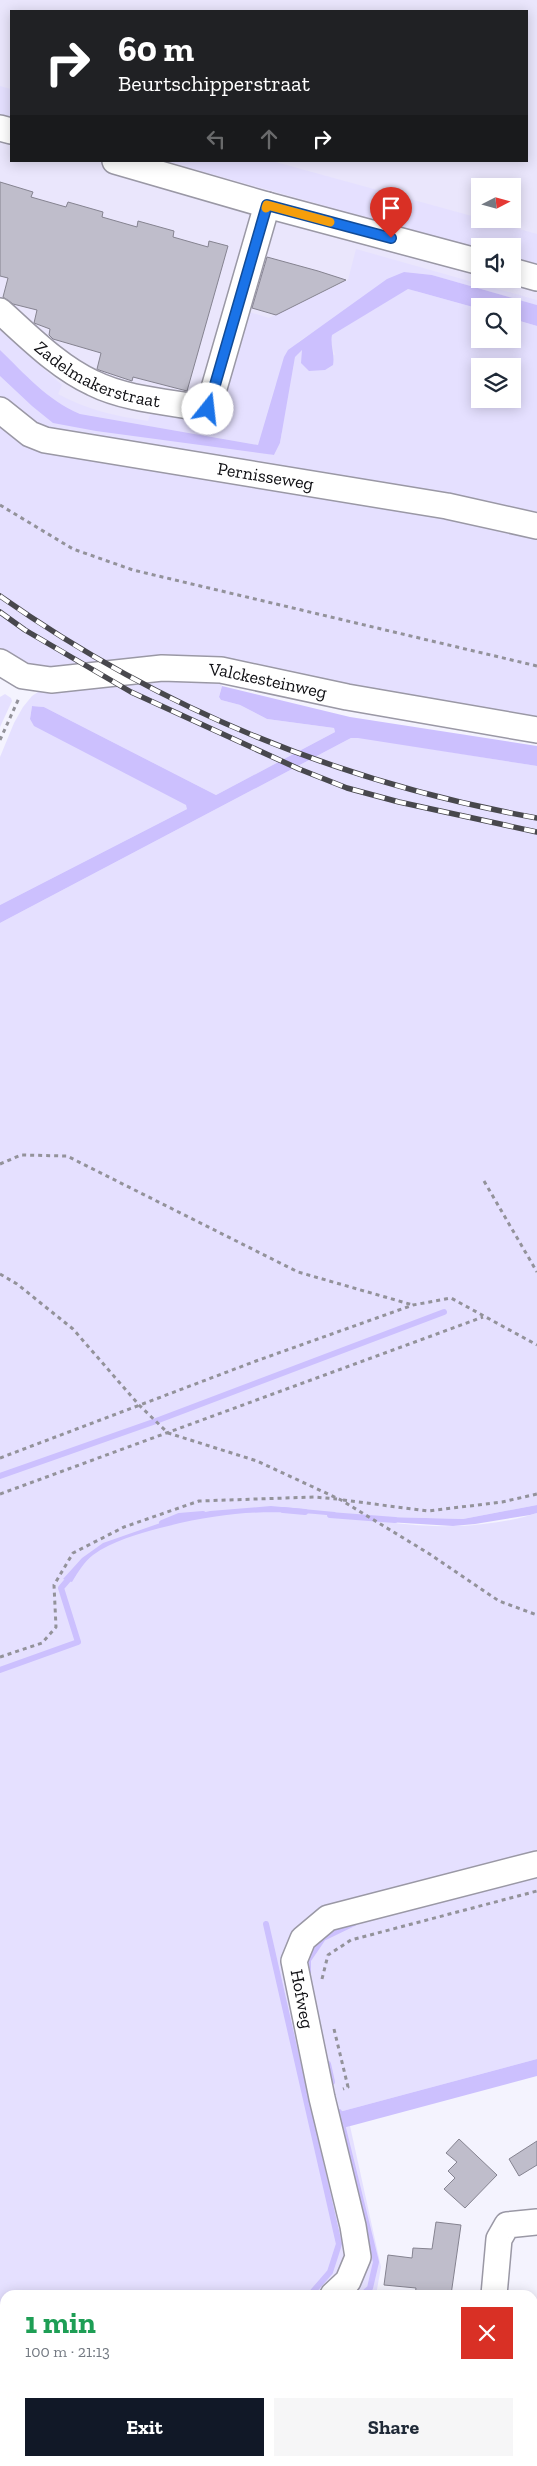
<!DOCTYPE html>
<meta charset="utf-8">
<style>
:root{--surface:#fff;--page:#f6f6f7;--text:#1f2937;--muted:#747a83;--accent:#111827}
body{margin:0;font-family:"Zilla Slab",serif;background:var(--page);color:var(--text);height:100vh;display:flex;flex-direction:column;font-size:19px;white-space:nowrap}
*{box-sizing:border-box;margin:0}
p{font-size:16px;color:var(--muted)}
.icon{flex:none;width:28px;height:28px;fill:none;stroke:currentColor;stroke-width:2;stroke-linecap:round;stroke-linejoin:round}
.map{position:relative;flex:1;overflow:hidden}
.sheet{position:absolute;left:0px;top:2290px;width:538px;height:176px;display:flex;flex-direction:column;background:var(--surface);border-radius:15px 15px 0 0;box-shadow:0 2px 12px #0003}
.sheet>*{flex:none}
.banner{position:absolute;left:10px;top:10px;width:518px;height:152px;border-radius:0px;box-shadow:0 2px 12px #0003;background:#202124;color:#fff;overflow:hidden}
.needle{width:32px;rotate:84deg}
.fabs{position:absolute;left:471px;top:178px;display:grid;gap:10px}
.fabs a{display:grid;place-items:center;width:50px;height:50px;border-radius:0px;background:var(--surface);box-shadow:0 2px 12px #0003;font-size:25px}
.pin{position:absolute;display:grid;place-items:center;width:42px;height:42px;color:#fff;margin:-51px -21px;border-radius:50% 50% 50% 0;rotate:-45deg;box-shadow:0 0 5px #0007}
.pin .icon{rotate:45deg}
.me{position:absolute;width:55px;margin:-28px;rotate:16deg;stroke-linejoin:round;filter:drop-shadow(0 0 4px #0008)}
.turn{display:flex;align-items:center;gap:18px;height:105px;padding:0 25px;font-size:22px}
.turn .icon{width:65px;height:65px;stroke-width:2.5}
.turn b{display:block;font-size:35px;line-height:42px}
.lanes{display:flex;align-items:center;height:48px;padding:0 25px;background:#0003;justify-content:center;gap:25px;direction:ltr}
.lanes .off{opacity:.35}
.round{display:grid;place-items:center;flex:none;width:52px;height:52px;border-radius:0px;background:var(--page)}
.overview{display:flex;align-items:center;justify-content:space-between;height:85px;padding:0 25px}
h1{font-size:30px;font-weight:700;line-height:38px;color:#1e9e55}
.primary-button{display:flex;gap:10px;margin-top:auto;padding:10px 25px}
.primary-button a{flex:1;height:58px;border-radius:0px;background:var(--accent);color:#fff;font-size:20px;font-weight:700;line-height:58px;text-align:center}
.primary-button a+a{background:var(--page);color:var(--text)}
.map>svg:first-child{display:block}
.built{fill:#eae6fc;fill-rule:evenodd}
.green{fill:#e5e0ff;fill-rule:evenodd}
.water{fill:#ccc0fe}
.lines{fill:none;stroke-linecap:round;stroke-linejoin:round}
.stream{stroke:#ccc0fe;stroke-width:6}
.building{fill:#bfbdcb;stroke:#858390}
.street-casing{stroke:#9a98a5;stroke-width:28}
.path{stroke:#93929a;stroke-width:3;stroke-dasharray:4 4;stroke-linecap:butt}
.street{stroke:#fff;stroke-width:25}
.rail-casing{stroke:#48484d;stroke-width:5.5}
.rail{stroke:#fff;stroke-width:4;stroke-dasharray:11;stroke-linecap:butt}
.route-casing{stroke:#114b97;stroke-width:12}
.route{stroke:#1a73e8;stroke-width:9}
.slow{stroke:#f59e0b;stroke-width:9}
.labels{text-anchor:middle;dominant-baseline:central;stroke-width:4;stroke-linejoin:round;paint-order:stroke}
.street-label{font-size:18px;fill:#0e0e12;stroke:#fff}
</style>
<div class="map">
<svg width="537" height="2466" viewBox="0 0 537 2466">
<rect width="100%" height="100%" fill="#f4f3fe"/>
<path class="built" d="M0,0H537V305L432,275L252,464L0,400ZM11,11H526V161H11ZM480,186H512V219H480ZM480,246H512V279H480Z"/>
<g class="green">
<polygon points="0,86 11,89 11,119 0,115"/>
<polygon points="165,161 272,161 537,234 537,264 513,258 512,246 480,246 480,249"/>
<path d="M356,249L537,300V305L432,275L404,272L298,342L275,386L258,445L80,414C47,400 25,374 0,350V330L62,385L58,394C87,410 116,416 148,421L151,412L212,421L240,309L269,318L348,280Z"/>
<path d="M408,289L480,309V339H512L513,319L537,326V522L41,432L0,401V376L32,406L274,455L280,443L295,357L302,349V363L335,355L331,342L332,335ZM480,366H512V399H480Z"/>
<polygon points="0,418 537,534 537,723 339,688 32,670 0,653"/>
<polygon points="166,675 218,677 222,686 219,697 221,700 240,705 267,719 334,728 335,732 216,795 44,707 32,706 30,719 187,805 187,809 0,905 0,757 14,723 23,707 32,696 41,690"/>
<polygon points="5,694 11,698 12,701 0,727 0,697"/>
<path d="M358,737L537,766V1505L463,1519L389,1517L388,1522C435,1529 491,1528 537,1513V1855L292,1937L349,2242L343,2272L322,2295H5V2452L0,2454V923L351,738Z"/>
<polygon points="537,1871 537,2059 339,2112 343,2128 350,2126 381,2267 376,2295 342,2295 354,2286 303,1952 319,1931"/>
<polygon points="24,2461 320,2461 321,2466 15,2466"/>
</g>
<g class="water">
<path d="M404,272L432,275L537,305V326L513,319L512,306H480V309L408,289L332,335C330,345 335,354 333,365L325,370L309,371L301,363L302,350L295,357L280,443L274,455L96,431L53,423L32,406L0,376V350C25,374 47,400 80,414L258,445L284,357L288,350L387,279Z"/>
<polygon points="222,686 350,717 537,746 537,766 358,738 351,738 0,923 0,905 187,809 186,805 34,726 30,719 32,706 44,707 216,795 335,732 334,728 267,719 240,705 221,700 219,697"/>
<polygon points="537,1505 537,1513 530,1515 475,1524 453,1526 388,1522 388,1517 463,1519"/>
<path d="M271,1506L335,1512L338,1516C270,1509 227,1511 160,1528C138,1534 112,1541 93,1555C84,1562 78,1572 72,1582L63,1579L82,1558L103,1543L169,1520L210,1511Z"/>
<polygon points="537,2059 537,2076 343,2128 339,2112"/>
</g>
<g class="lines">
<g class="stream">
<polyline points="0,1476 156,1421 444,1312"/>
<polyline points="283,1510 305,1512"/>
<polyline points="330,1515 395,1520"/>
<polyline points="162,1523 179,1516 203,1514"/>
<polyline points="0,1670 78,1642 61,1588 73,1574"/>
<polyline points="266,1924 339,2244 330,2272 310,2295"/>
<polyline points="308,1976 308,1960 323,1938 354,1923"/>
<polyline points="328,2064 332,2082"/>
<polyline points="339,2112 376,2262 370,2288 362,2295"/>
<polyline points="0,2444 5,2441"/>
</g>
</g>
<g class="building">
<polygon points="0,182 33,192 31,197 66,207 68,202 103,212 102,217 137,227 138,221 174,231 173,237 208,247 209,241 228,246 187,391 133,377 132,381 99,370 97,369 101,353 53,339 49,335 50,329 34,323 37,310 13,304 3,297 8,278 0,276"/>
<polygon points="267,257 318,271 346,280 276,315 252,308"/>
<polygon points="459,2139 497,2175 465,2208 444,2189 455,2178 448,2171 457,2162 446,2153"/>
<polygon points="537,2141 537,2165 519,2176 509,2159"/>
<polygon points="436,2222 461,2225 451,2295 415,2295 416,2288 384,2285 388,2255 412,2258 413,2248 432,2249"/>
</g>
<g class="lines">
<g class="street-casing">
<g id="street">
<polyline points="0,128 11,131"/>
<polyline points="115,161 267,205 480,262"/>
<polyline points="512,271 537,278"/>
<path id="s1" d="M0,311C28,336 58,367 93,383C127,400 171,402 208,409L267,205"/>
<path id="s2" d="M0,410L30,434L45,440L447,506L537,526"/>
<path id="s3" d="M0,662L23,676L51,680L162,668L221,670L347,697L537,730"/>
<polyline points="333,2295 348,2281 358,2257 353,2226 322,2098 294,1961 303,1939 328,1918 537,1864"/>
<polyline points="494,2295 499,2239 507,2225 537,2222"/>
<polyline points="0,2462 5,2459"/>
<polyline points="477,2466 477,2461"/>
</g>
</g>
<g class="path">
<polyline points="0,505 73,549 133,570 537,666"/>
<polyline points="0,740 19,698"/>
<polyline points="0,1164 21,1155 67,1156 298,1272 413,1305"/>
<polyline points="484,1181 537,1272"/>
<polyline points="0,1274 17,1284 73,1329 139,1405 168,1433 257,1461 341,1500 428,1553 499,1601 537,1615"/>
<polyline points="0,1458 256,1361 413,1305 451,1298 537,1345"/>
<polyline points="0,1494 483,1317"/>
<polyline points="343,1500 428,1511 502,1502 537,1494"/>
<polyline points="0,1657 42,1643 56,1627 54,1585 73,1553 124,1527 199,1501 314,1497 337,1499"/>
<polyline points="322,1979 328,1955 351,1940 537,1891"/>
<polyline points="334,2029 348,2087 343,2089"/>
</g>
<use href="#street" class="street"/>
<g class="rail-casing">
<g id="rail">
<path d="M0,596C162,710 342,783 537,818"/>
<polyline points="0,612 25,630 131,692 299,769 347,788 399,802 537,832"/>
</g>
</g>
<use href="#rail" class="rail"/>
</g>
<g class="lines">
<g class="route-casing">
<polyline id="route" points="208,409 267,205 391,238"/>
</g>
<use href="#route" class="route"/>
<polyline class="slow" points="266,208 267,205 330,222"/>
</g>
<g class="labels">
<g class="street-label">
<text stroke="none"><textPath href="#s1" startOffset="119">Zadelmakerstraat</textPath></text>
<text stroke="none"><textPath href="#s2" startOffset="278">Pernisseweg</textPath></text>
<text stroke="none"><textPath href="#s3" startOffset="274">Valckesteinweg</textPath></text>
<text transform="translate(302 1999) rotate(79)">Hofweg</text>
</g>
</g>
</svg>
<div class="fabs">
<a><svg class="needle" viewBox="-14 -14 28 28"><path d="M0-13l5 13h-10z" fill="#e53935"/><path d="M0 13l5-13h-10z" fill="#747a83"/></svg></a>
<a><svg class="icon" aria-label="sound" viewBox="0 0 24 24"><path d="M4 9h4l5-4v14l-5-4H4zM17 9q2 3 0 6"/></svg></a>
<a><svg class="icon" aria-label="search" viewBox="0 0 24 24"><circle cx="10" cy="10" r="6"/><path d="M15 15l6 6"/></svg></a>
<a><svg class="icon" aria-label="layers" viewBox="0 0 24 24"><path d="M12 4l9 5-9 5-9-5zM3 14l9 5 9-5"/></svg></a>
</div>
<div class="pin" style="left:391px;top:238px;background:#d93025"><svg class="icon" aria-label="arrive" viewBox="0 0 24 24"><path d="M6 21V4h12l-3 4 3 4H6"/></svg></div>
<svg class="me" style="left:208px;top:409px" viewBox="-20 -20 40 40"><circle r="19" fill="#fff"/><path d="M0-13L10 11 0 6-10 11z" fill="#1a73e8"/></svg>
<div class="banner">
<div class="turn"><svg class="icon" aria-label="right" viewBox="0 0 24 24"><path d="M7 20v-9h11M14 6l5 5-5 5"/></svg><div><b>60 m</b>Beurtschipperstraat</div></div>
<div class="lanes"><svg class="icon off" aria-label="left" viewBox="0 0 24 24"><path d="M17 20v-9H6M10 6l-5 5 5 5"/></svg><svg class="icon off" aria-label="ahead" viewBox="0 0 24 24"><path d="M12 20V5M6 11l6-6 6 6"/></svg><svg class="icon" aria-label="right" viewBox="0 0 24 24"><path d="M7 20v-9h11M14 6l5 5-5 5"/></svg></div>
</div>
<section class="sheet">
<div class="overview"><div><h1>1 min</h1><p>100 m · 21:13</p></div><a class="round" style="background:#d93025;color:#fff"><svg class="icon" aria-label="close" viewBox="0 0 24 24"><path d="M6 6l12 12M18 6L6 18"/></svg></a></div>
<div class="primary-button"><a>Exit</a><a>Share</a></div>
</section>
</div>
